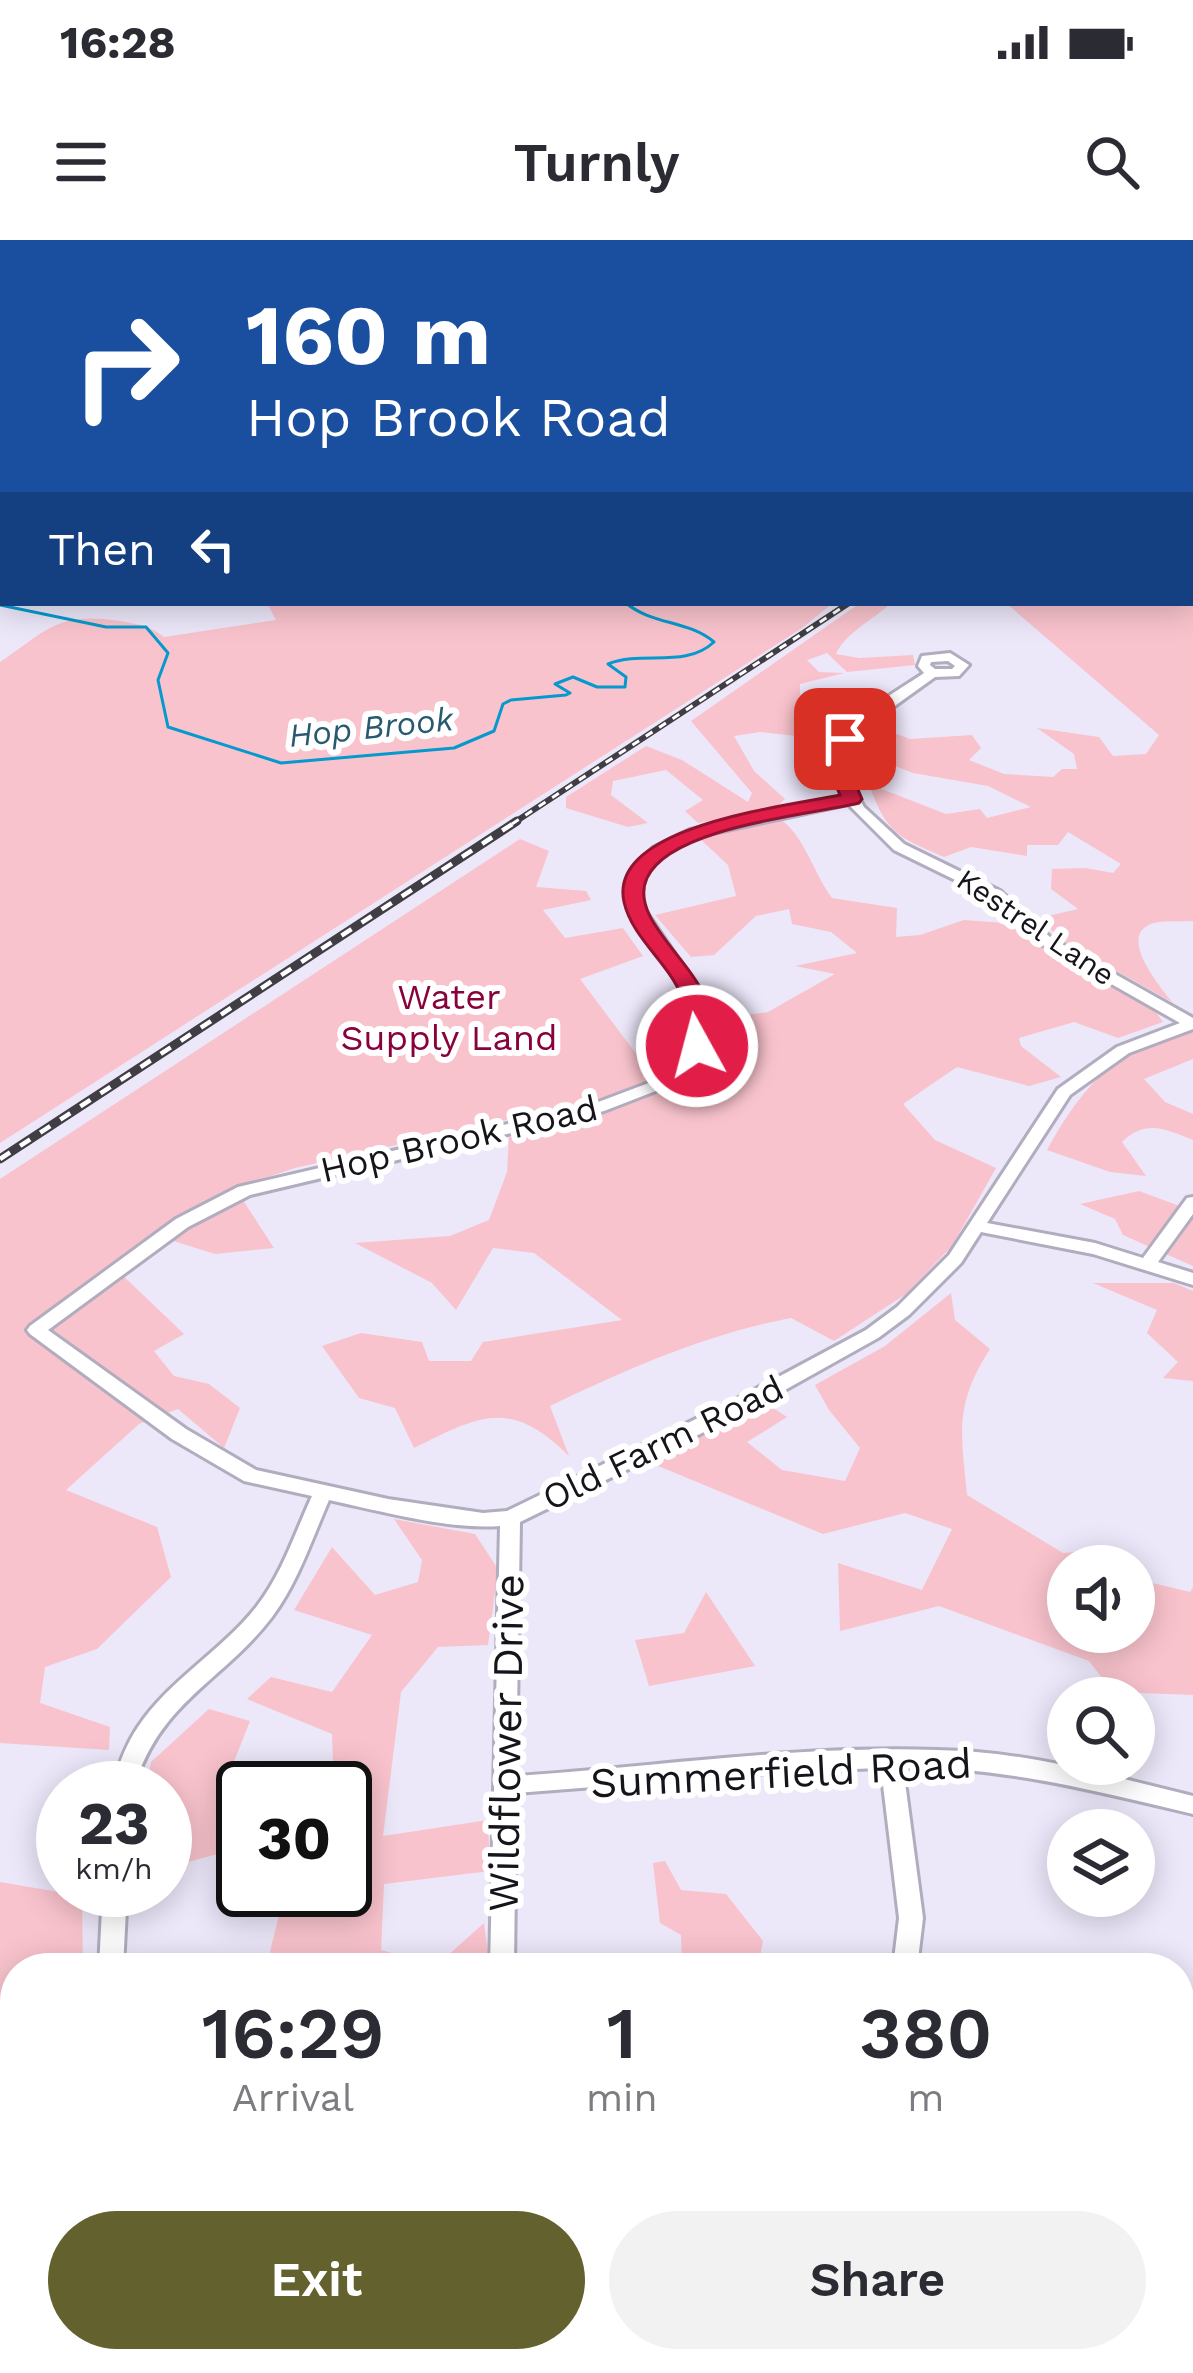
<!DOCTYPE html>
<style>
:root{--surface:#fff;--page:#f2f2f3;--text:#2b2b33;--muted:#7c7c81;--accent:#63612d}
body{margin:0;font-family:"Work Sans",sans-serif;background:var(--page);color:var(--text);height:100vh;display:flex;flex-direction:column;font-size:45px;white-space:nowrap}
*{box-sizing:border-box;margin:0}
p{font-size:39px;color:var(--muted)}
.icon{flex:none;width:66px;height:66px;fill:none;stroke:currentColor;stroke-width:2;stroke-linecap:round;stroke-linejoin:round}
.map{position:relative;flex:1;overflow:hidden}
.details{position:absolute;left:0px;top:1713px;width:1194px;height:420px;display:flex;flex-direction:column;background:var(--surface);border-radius:48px 48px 0 0;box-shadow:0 6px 30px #0003}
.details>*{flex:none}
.guide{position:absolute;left:0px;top:0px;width:1194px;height:366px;box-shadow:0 6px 30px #0003;background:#1a4fa0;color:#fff;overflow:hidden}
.buttons{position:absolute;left:1047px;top:1305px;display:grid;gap:24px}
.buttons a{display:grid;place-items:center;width:108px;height:108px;border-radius:50%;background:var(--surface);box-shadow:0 6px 30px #0003;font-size:60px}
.speed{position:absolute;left:36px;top:1521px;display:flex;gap:24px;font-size:60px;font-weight:700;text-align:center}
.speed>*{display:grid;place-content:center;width:156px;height:156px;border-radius:50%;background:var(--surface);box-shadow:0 6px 30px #0003;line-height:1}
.speed small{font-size:30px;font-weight:400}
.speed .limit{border:6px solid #111;border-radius:18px;background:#fff;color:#111}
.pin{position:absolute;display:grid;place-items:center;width:102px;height:102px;color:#fff;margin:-51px;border-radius:24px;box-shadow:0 6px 18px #0006}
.me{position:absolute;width:132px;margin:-66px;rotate:353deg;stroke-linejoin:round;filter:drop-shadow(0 0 9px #0008)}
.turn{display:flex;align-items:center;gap:42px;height:252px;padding:0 48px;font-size:54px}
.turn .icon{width:156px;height:156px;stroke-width:2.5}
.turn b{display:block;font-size:84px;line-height:102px}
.then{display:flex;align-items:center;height:114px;padding:0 48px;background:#0003;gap:24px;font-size:45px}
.eta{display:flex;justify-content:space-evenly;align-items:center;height:204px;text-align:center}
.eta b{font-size:72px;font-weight:600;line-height:84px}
.primary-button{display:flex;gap:24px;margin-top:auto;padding:24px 48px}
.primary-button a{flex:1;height:138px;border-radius:72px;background:var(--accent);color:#fff;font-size:48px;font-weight:600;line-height:138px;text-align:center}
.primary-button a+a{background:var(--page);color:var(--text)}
.status{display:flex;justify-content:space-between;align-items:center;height:84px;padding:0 60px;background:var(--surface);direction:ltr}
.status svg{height:33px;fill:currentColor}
header{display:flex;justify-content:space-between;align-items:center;height:156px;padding:0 48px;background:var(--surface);font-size:54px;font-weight:600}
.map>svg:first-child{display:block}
.green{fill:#f9c3cd}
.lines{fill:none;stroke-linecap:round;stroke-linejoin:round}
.stream{stroke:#0699cd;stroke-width:3}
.river{stroke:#0699cd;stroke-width:30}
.street-casing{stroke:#b1adbe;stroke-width:6}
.secondary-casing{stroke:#b1adbe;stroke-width:6}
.street{fill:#fff;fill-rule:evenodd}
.secondary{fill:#dfe7f8;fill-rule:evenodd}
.rail-far1-casing{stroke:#403d45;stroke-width:6}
.rail-casing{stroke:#403d45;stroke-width:9}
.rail-far1{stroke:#fff;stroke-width:3;stroke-dasharray:8;stroke-linecap:butt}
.rail{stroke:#fff;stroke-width:4.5;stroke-dasharray:12;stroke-linecap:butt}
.route{fill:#e11d48;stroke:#92132f;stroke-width:3}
.labels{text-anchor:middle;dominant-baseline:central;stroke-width:12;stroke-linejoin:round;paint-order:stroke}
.far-street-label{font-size:30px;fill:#16141a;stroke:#fff}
.far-water-label{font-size:33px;font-style:italic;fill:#295970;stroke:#fff}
.park-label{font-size:36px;fill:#88033b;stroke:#fff}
.street-label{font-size:36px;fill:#16141a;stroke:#fff}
.near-street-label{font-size:42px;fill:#16141a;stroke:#fff}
</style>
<div class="status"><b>16:28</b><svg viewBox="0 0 49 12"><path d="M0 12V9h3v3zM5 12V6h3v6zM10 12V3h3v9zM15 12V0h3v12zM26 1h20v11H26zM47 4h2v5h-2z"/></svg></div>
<header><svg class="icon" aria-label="menu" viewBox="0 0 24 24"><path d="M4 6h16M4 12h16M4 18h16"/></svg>Turnly<svg class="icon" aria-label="search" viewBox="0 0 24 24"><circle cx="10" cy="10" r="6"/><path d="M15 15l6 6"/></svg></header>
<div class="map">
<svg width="1193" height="2133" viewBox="0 0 1193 2133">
<rect width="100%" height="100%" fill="#ece7f9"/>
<g class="green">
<path d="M1193,81V681C1181,682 1166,680 1154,683C1115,694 1160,746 1172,762L1064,702L1039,678L1078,669L1051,649L1052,629L1085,628L1113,633L1121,624L1068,592L1058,605H1027V616L971,607L944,617C901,598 888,595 871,550L879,548L946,574L980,569L987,578L1031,567L988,546L913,533L852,509L862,495L876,486L910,499L972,495L981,508L969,520L1004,534L1053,537L1062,529H1077L1074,514L1037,488L1099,497L1113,516L1146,514L1159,495L1006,363H1191Z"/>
<path d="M267,363H833L802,388L0,903V422C50,388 58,372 120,381C137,384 151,386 164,397L276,380Z"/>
<path d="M860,363H891C872,381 846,392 836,414L859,418L913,415L915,425L847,432L827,413L807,420L819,432L844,433L800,444V470L813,473L817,483L845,488L834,500L760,492L734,496L754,531L785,559L774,569L698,583L685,571L703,560L666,530L613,541L611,555L648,583L628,587L566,568V557L646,506L682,520L748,562L752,553L691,481Z"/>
<path d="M780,579C804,595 814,634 832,658L897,668L896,697L920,695L964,680L1005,683L1155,771L1163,782L1118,798L1074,782L1019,798L1021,806L1061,837L1029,846L957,827L903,864L935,900L996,928L952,1006L906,1054L834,1101L791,1078C704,1095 630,1128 550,1166L569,1216C510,1158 481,1175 414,1208L395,1168L359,1158L322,1106L361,1093L422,1102L429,1121H471L483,1102L622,1080L534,1013L493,1008L456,1070L432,1043L355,1003L450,996L489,980L507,932L510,879L295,928L235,948L274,1008L215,1014L151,994L115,1028L184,1094L154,1111L174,1136L209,1144L240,1168L224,1208L178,1169L139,1184L66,1250L157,1287L171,1337L97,1409L45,1427L40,1463L110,1487L109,1510L0,1503V939L520,599L549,611L536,647L586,651L591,660L543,670L565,698L623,688L643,716L580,739L646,827L679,856L698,831L720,779L768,772L835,734L795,726L857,713L831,692L792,684L789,669L756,676L714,715L691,717L655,675L736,656L728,625L699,598Z"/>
<path d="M1193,792V819L1144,839L1165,862L1193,874V900C1166,889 1145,879 1122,902L1146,936L1110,932L1047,910C1084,844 1116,807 1193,792Z"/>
<polygon points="1139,951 1193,971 1193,1026 1123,995 1115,979 1080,964"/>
<polygon points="1093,1043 1174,1043 1193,1051 1193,1141 1163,1138 1178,1122 1147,1093 1157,1070"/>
<path d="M951,1053L955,1080L990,1109C954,1165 961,1192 967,1255L1063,1313L1119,1309L1131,1326H1068V1392H1134V1331L1140,1340L1190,1352L1193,1347V1455L1113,1452L1089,1421L939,1366L840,1391L838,1323L922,1350L952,1289L905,1273L823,1294L651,1223L738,1176L770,1166L787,1177L747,1202L782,1230L845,1241L860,1208L829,1170L815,1145L885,1106Z"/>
<polygon points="394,1279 475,1294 498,1329 488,1405 438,1407 401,1452 383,1596 488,1580 490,1631 384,1644 381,1710 437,1725 484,1683 490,1728 286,1728 270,1712 285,1650 345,1650 345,1548 334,1548 332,1494 247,1459 271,1437 332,1452 372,1395 294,1370 332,1307 375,1355 418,1342 422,1320"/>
<polygon points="706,1352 755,1426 649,1446 635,1400 684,1393"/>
<polygon points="209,1469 250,1481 227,1539 233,1575 243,1577 243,1607 170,1627 165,1612 165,1548 146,1548 151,1522"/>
<polygon points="665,1621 681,1650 726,1654 763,1701 758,1728 682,1728 681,1695 660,1683 653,1623"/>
<polygon points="0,1642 82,1656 83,1728 15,1728 15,1761 0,1761"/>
<polygon points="121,2118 253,2118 235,2133 131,2133"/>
</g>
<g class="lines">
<path class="stream" d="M0,365L106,387H146L168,413L158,440L168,487L281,523L454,508L494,491L503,464L511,460L566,455L570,453L555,444L573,437L597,447H625L626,437L608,424C643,410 685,429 714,402C688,380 652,385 626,363"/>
<polyline class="river" points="671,3 675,0"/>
<g class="street-casing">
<g id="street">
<polygon points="375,0 385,0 387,3 377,3"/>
<path d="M950,413L969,425L959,436L935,437L864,488L848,507L847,538L864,567L904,604L1000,651L1051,698L1193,778V789L1129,813L1070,855L987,983L1095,1003L1143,1018L1187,958L1193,957V974L1158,1022L1193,1033V1045L1093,1014L981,992L961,1023L909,1075L878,1098L751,1169L520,1282L516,1536C669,1526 823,1501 976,1512C1050,1518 1122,1539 1193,1556V1574C1097,1551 1003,1527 903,1527L923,1678L917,1728H893L899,1678L881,1528L801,1531L516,1553L514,1728H490L500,1286C449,1290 380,1271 329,1260C312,1299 298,1342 272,1377C222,1442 159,1462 134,1548H112C118,1527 125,1506 138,1487C169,1440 222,1411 257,1366C282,1334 295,1293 312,1256L244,1241L172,1199L30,1094L27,1090L30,1086L176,979L238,947L593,864L654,841L682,818L694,791L684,751L628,666L626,647L635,627L653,608L690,590L844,557C841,551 836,546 834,539C820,491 891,456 924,433L918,426L922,416ZM948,421L955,426L952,429H935L930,425L931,422ZM848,564L894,610L990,657L1041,704L1180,783L1117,807L1058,849L949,1015L897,1067L866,1090L737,1159L507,1271L483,1273L388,1259L256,1230L186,1189L48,1090L188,987L250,955L604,871L666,847L695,823L710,791L700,751L642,666L640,647L648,629L663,614L699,596Z"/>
<polygon points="103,1650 127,1650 123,1728 99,1728"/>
<polygon points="1193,1960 1193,1984 1179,1988 1179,1964"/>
<polygon points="15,1989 15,2020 0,2031 0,1999"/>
<polygon points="417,2118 445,2118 440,2133 412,2133"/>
<polygon points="537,2118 611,2118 628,2123 632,2133 558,2133 541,2127"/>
<polygon points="741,2118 804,2118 800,2127 784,2133 721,2133 725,2123"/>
</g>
</g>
<g class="secondary-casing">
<g id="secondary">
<rect x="1191" y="5" width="2" height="8"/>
<rect x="0" y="154" width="3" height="10"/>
</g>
</g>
<use href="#street" class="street"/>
<use href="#secondary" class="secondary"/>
<g class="rail-far1-casing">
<polyline id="rail-far1" points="512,584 849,363"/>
</g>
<g class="rail-casing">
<polyline id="rail" points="0,919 517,581"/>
</g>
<use href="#rail-far1" class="rail-far1"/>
<use href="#rail" class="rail"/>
</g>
<path class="route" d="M838,494L855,499L848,526L862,559L859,563C808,575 670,587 647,638C623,691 739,742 706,811H689C683,794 689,776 682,757C669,723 632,698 624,662C607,585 790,566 840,555L828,526Z"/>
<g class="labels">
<g class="far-street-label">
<text transform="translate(1036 687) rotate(34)">Kestrel Lane</text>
</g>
<g class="far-water-label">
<text transform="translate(371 487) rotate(-6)">Hop Brook</text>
</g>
<g class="park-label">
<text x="449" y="757">Water<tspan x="449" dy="41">Supply Land</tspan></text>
</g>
<g class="street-label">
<text transform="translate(459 899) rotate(-13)">Hop Brook Road</text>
<text transform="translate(663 1203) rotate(-26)">Old Farm Road</text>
</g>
<g class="near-street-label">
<text transform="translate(506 1503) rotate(-89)">Wildflower Drive</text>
<text transform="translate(781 1533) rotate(-3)">Summerfield Road</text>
</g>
</g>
</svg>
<div class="buttons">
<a><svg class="icon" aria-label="sound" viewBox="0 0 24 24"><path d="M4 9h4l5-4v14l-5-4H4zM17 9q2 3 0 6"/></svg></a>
<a><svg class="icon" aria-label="search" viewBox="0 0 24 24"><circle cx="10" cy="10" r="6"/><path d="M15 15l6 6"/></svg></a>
<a><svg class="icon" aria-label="layers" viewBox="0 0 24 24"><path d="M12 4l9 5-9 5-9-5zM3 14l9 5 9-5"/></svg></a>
</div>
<div class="speed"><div>23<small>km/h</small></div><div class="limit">30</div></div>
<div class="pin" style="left:845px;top:499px;background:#d93025"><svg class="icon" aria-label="arrive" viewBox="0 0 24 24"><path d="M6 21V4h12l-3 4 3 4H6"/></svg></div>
<svg class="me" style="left:697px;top:806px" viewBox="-20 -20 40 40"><circle r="17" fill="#e11d48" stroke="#fff" stroke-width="3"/><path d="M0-11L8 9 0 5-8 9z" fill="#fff"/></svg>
<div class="guide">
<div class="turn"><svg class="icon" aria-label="right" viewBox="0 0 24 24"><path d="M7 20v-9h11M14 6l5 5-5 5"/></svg><div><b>160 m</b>Hop Brook Road</div></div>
<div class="then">Then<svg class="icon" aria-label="left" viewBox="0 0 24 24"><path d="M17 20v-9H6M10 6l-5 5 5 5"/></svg></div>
</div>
<section class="details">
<div class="eta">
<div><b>16:29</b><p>Arrival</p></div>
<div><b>1</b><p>min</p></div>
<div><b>380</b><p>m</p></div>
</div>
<div class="primary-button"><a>Exit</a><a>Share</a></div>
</section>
</div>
